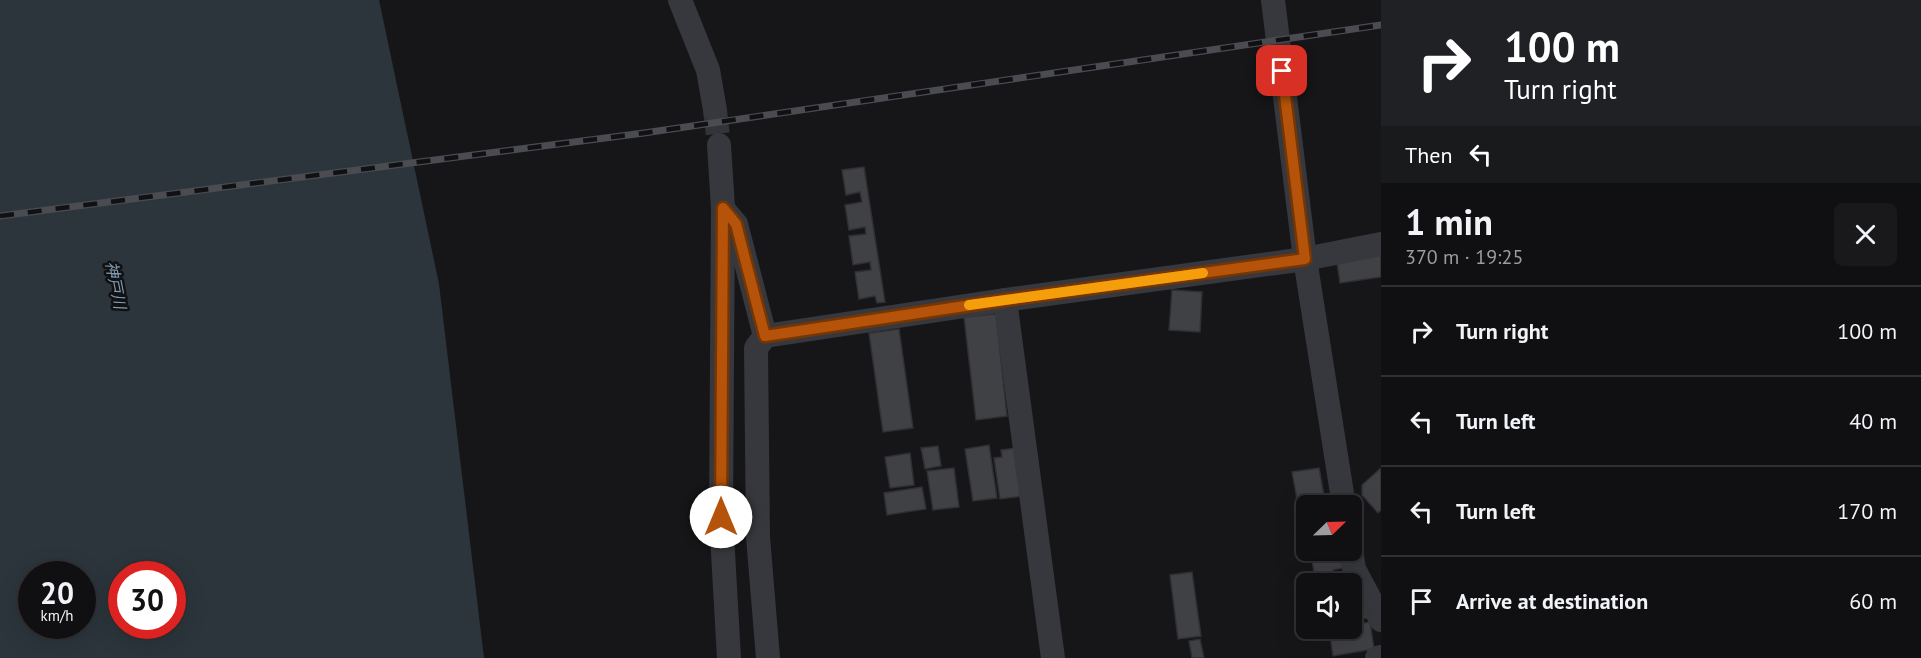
<!DOCTYPE html>
<meta charset="utf-8">
<style>
:root{--surface:#101012;--page:#19191b;--text:#f1f3f6;--muted:#9c9d9f;--line:#303032}
body{margin:0;font-family:"PT Sans","Noto Sans JP",sans-serif;background:var(--page);color:var(--text);height:100vh;display:flex;flex-direction:column;font-size:22px;white-space:nowrap}
*{box-sizing:border-box;margin:0}
p{font-size:20px;color:var(--muted)}
.icon{flex:none;width:33px;height:33px;fill:none;stroke:currentColor;stroke-width:2;stroke-linecap:round;stroke-linejoin:round}
.map{position:relative;flex:1;overflow:hidden}
.side{display:flex;flex-direction:column;background:var(--surface);width:540px}
.side>*{flex:none}
.hud{background:#202124;color:#fff;overflow:hidden}
.needle{width:39px;rotate:67deg}
.tools{position:absolute;left:1296px;top:495px;display:grid;gap:12px}
.tools a{display:grid;place-items:center;width:66px;height:66px;border-radius:9px;background:var(--surface);box-shadow:0 6px 24px #0002,0 0 0 2px var(--line);font-size:30px}
.speed{position:absolute;left:18px;top:561px;display:flex;gap:12px;font-size:30px;font-weight:700;text-align:center}
.speed>*{display:grid;place-content:center;width:78px;height:78px;border-radius:50%;background:var(--surface);box-shadow:0 6px 24px #0002,0 0 0 2px var(--line);line-height:1}
.speed small{font-size:15px;font-weight:400}
.speed .limit{border:9px solid #d22;background:#fff;color:#111}
.pin{position:absolute;display:grid;place-items:center;width:51px;height:51px;color:#fff;margin:-26px;border-radius:12px;box-shadow:0 3px 9px #0006}
.me{position:absolute;width:66px;margin:-33px;rotate:0deg;stroke-linejoin:round;filter:drop-shadow(0 0 4px #0008)}
.turn{display:flex;align-items:center;gap:21px;height:126px;padding:0 24px;font-size:27px}
.turn .icon{width:78px;height:78px;stroke-width:2.5}
.turn b{display:block;font-size:42px;line-height:51px}
.then{display:flex;align-items:center;height:57px;padding:0 24px;background:#0003;gap:12px;font-size:22px}
.round{display:grid;place-items:center;flex:none;width:63px;height:63px;border-radius:9px;background:var(--page)}
.summary{display:flex;align-items:center;justify-content:space-between;height:102px;padding:0 24px}
h1{font-size:36px;font-weight:700;line-height:45px}
ul{padding:0;list-style:none}
li{display:flex;align-items:center;gap:18px;height:90px;padding:0 24px;border-top:2px solid var(--line)}
li div{flex:1}
li b{display:block;font-size:22px}
li em{font-style:normal}
main{display:flex;flex:1;min-height:0}
.map>svg:first-child{display:block}
.water{fill:#2c353c;fill-rule:evenodd}
.building{fill:#404145;stroke:#303034;stroke-width:1.5}
.lines{fill:none;stroke-linecap:round;stroke-linejoin:round}
.street-tunnel{stroke:#333438;stroke-width:24;stroke-dasharray:24 12;stroke-linecap:butt}
.street{stroke:#37383d;stroke-width:24}
.rail-casing{stroke:#4a4c52;stroke-width:7}
.rail{stroke:#111113;stroke-width:4.5;stroke-dasharray:14;stroke-linecap:butt}
.route-casing{stroke:#753606;stroke-width:15}
.route{stroke:#b45309;stroke-width:10}
.slow{stroke:#f59e0b;stroke-width:10}
.labels{text-anchor:middle;dominant-baseline:central;stroke-width:5;stroke-linejoin:round;paint-order:stroke}
.water-label{font-size:16px;font-style:italic;fill:#7f9bb3;stroke:#111113}
</style>
<main>
<div class="map">
<svg width="1381" height="658" viewBox="0 0 1381 658">
<rect width="100%" height="100%" fill="#161618"/>
<path class="water" d="M0,0H379L439,284L484,658H0ZM32,574H82V626H32ZM122,574H172V626H122Z"/>
<g class="building">
<polygon points="864,167 885,302 877,303 875,296 859,299 855,272 871,270 870,262 853,265 849,236 866,234 865,227 849,230 845,205 862,202 860,192 846,195 842,170"/>
<polygon points="1381,255 1381,277 1340,283 1337,262"/>
<polygon points="1172,290 1202,292 1200,332 1169,330"/>
<polygon points="996,314 1007,416 976,420 964,317"/>
<polygon points="899,329 913,428 883,432 869,333"/>
<polygon points="989,445 997,498 973,501 965,449"/>
<polygon points="938,446 941,466 925,469 921,448"/>
<polygon points="1017,448 1023,496 1000,499 994,458 1002,457 1001,450"/>
<polygon points="910,453 914,485 890,488 885,457"/>
<polygon points="954,468 959,507 933,510 927,471"/>
<polygon points="1319,468 1326,506 1306,506 1306,509 1299,510 1292,472"/>
<polygon points="1381,468 1381,510 1378,513 1362,495 1362,485"/>
<polygon points="922,487 926,509 887,515 884,493"/>
<polygon points="1306,516 1306,549 1303,550 1299,525 1305,524 1303,517"/>
<polygon points="1340,551 1343,568 1333,570 1336,584 1316,584 1311,555"/>
<polygon points="1192,572 1201,636 1178,639 1170,575"/>
<polygon points="1361,599 1371,618 1354,619 1352,602"/>
<polygon points="1370,622 1374,649 1333,656 1329,629 1352,628 1352,625"/>
<polygon points="1200,639 1204,658 1192,658 1189,641"/>
</g>
<g class="lines">
<polyline class="street-tunnel" points="715,110 719,145"/>
<g class="street">
<polyline points="680,0 708,70 715,110"/>
<polyline points="1273,0 1305,259 1344,506"/>
<polyline points="719,145 723,208 721,517 729,658"/>
<polyline points="724,210 736,224 765,336"/>
<polyline points="1005,300 1053,658"/>
<polyline points="1351,550 1354,569 1381,620"/>
<polyline points="768,658 758,537 756,348 765,336 1005,300 1305,259 1381,244"/>
<polyline points="1377,658 1381,657"/>
</g>
<g class="rail-casing">
<polyline id="rail" points="0,216 644,133 1381,25"/>
</g>
<use href="#rail" class="rail"/>
</g>
<g class="lines">
<g class="route-casing">
<polyline id="route" points="721,517 723,208 736,224 765,336 1005,300 1305,259 1282,71"/>
</g>
<use href="#route" class="route"/>
<polyline class="slow" points="969,305 1203,273"/>
</g>
<g class="labels">
<g class="water-label">
<text transform="translate(116 285) rotate(79)">神戸川</text>
</g>
</g>
</svg>
<div class="tools">
<a><svg class="needle" viewBox="-14 -14 28 28"><path d="M0-13l5 13h-10z" fill="#e53935"/><path d="M0 13l5-13h-10z" fill="#9c9d9f"/></svg></a>
<a><svg class="icon" aria-label="sound" viewBox="0 0 24 24"><path d="M4 9h4l5-4v14l-5-4H4zM17 9q2 3 0 6"/></svg></a>
</div>
<div class="speed"><div>20<small>km/h</small></div><div class="limit">30</div></div>
<div class="pin" style="left:1282px;top:71px;background:#d93025"><svg class="icon" aria-label="arrive" viewBox="0 0 24 24"><path d="M6 21V4h12l-3 4 3 4H6"/></svg></div>
<svg class="me" style="left:721px;top:517px" viewBox="-20 -20 40 40"><circle r="19" fill="#fff"/><path d="M0-13L10 11 0 6-10 11z" fill="#b45309"/></svg>
</div>
<section class="side">
<div class="hud">
<div class="turn"><svg class="icon" aria-label="right" viewBox="0 0 24 24"><path d="M7 20v-9h11M14 6l5 5-5 5"/></svg><div><b>100 m</b>Turn right</div></div>
<div class="then">Then<svg class="icon" aria-label="left" viewBox="0 0 24 24"><path d="M17 20v-9H6M10 6l-5 5 5 5"/></svg></div>
</div>
<div class="summary"><div><h1>1 min</h1><p>370 m · 19:25</p></div><a class="round"><svg class="icon" aria-label="close" viewBox="0 0 24 24"><path d="M6 6l12 12M18 6L6 18"/></svg></a></div>
<ul>
<li><svg class="icon" aria-label="right" viewBox="0 0 24 24"><path d="M7 20v-9h11M14 6l5 5-5 5"/></svg><div><b>Turn right</b></div><em>100 m</em></li>
<li><svg class="icon" aria-label="left" viewBox="0 0 24 24"><path d="M17 20v-9H6M10 6l-5 5 5 5"/></svg><div><b>Turn left</b></div><em>40 m</em></li>
<li><svg class="icon" aria-label="left" viewBox="0 0 24 24"><path d="M17 20v-9H6M10 6l-5 5 5 5"/></svg><div><b>Turn left</b></div><em>170 m</em></li>
<li><svg class="icon" aria-label="arrive" viewBox="0 0 24 24"><path d="M6 21V4h12l-3 4 3 4H6"/></svg><div><b>Arrive at destination</b></div><em>60 m</em></li>
</ul>
</section>
</main>
